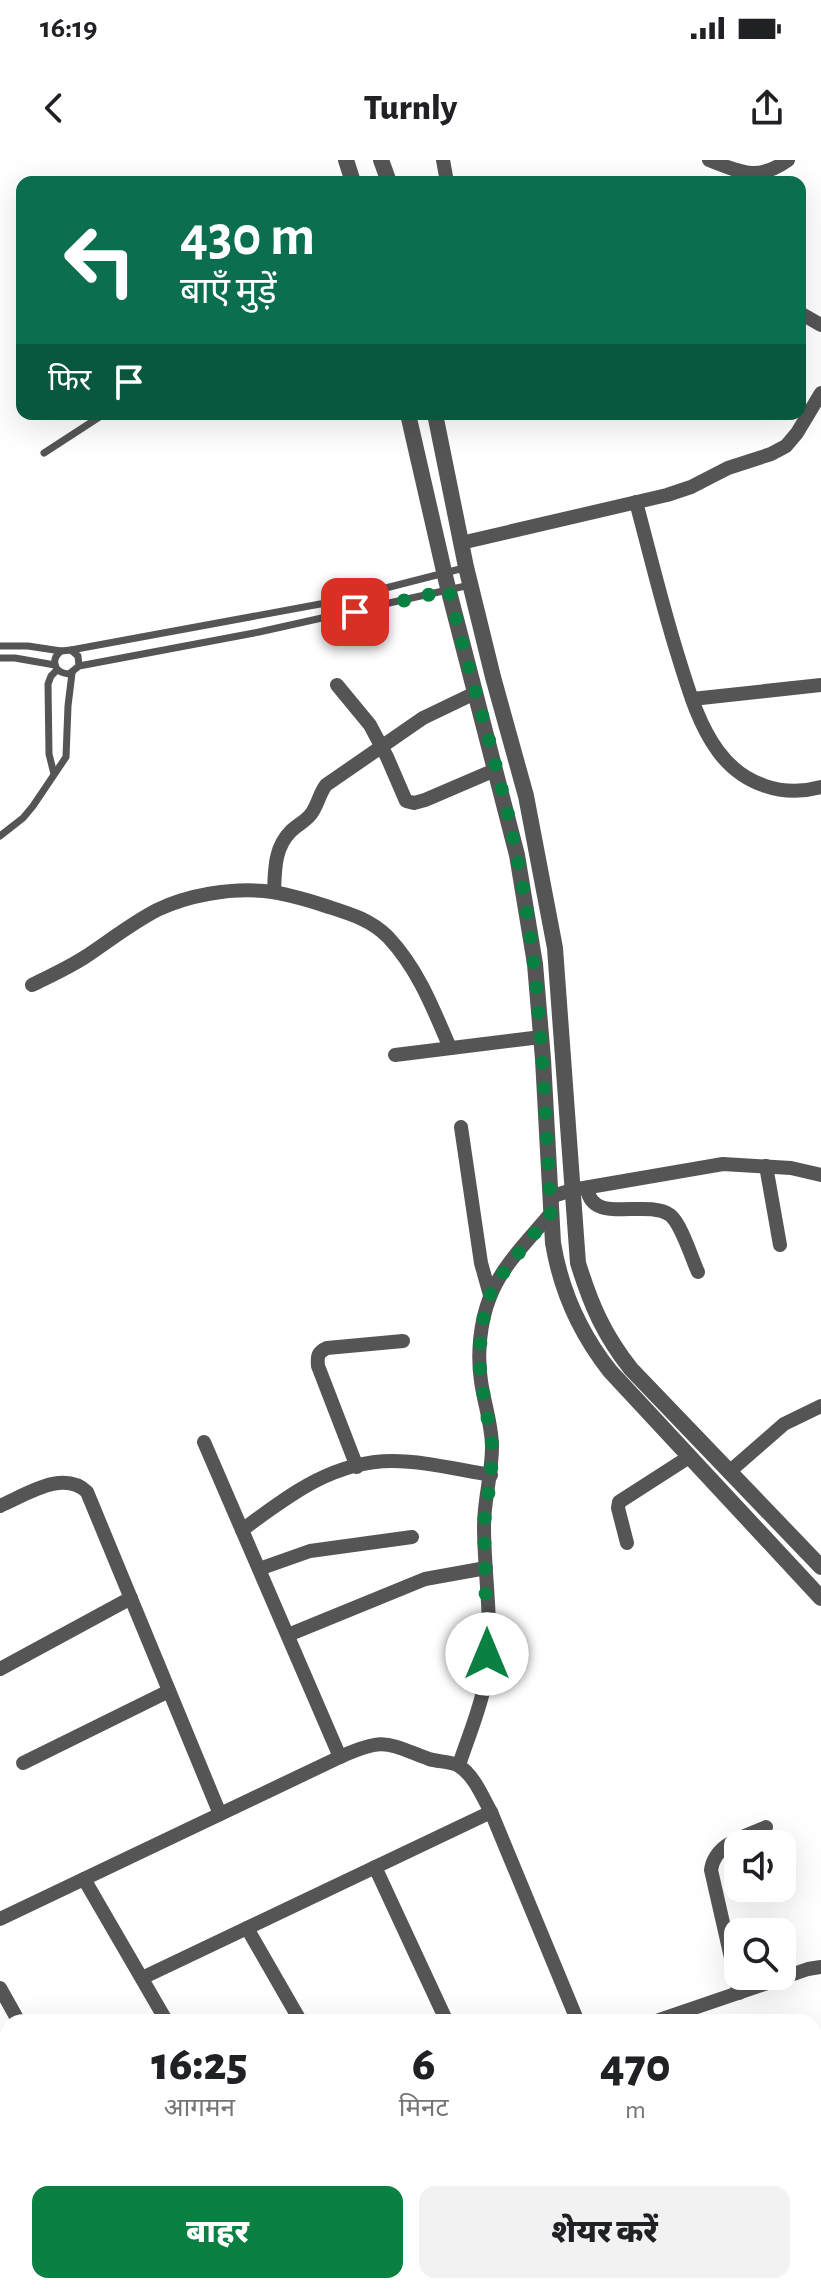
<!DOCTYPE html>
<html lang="hi">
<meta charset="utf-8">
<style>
:root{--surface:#fff;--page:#f2f2f2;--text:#202124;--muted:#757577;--accent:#0b8043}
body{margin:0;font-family:"Alegreya Sans","Noto Sans Devanagari",sans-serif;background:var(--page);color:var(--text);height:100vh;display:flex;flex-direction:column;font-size:30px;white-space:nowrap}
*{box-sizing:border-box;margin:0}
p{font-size:26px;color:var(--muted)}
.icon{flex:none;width:44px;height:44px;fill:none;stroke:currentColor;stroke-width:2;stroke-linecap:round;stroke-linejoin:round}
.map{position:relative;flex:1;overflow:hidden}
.panel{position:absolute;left:0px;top:1854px;width:822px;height:280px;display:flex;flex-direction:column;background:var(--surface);border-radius:24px 24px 0 0;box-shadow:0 8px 32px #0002}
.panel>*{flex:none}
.guide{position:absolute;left:16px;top:16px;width:790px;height:244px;border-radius:16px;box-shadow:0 8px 32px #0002;background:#0b6e4f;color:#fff;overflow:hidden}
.tools{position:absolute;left:724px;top:1670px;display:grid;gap:16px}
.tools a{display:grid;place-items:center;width:72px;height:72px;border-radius:16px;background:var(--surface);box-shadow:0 8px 32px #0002;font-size:40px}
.pin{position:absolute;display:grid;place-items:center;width:68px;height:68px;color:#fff;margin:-34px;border-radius:16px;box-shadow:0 4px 12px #0006}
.me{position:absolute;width:88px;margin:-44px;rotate:0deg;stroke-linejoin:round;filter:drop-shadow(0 0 6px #0008)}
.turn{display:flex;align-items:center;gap:28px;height:168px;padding:0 32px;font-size:36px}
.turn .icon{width:104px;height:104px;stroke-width:2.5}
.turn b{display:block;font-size:56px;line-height:68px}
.then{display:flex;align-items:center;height:76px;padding:0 32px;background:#0003;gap:16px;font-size:30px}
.eta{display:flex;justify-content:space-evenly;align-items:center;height:136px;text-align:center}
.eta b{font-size:48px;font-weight:800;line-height:56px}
.button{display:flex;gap:16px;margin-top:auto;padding:16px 32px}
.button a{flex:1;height:92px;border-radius:16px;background:var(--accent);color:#fff;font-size:32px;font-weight:800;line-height:92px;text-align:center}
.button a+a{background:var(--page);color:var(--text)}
.status{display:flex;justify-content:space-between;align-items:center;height:56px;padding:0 40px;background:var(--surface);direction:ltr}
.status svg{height:22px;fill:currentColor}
header{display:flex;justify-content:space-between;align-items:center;height:104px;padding:0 32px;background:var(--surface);font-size:36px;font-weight:800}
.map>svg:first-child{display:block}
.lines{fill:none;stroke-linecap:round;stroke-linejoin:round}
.service{stroke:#555;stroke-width:7}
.minor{stroke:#555;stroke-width:14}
.tertiary{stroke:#555;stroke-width:16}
.route{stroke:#0b8043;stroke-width:14;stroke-dasharray:0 25.2}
</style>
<div class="status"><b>16:19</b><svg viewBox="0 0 49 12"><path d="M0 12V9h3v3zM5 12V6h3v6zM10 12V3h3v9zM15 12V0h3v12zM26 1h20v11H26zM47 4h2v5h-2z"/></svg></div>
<header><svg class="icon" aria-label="back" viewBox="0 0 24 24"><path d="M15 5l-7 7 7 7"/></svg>Turnly<svg class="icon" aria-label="share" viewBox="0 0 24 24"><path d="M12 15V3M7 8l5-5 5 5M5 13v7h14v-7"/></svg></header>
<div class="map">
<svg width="821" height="2134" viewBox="0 0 821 2134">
<rect width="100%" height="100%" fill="#fff"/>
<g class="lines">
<g class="service">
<polyline points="44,293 104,254"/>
<polyline points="0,486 28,486 61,491"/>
<polyline points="71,490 331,442 464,408"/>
<polyline points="0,498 15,498 55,505"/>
<path d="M79,506L78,496L71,490L61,491C50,500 54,513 69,514L79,506L259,472L470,425"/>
<polyline points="54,614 49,594 48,524 51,516 57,510"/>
<polyline points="0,676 23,658 33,646 66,597 68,546 72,513"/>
</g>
<g class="minor">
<polyline points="443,0 447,22"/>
<path d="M709,0C740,12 757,22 788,0"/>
<polyline points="800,153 821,165"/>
<path d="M636,342C650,394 662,445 678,496C688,528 698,564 718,591C742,624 782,638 821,627"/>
<polyline points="461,383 667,335 691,327 728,308 771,294 786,286 797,273 821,233"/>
<polyline points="337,525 370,565 387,597 406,641 414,643 425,640 495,610"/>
<polyline points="692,539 821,525"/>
<path d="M274,732C275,710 274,688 291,671C297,665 306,661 311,654C318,645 319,634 326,625L423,558L475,533"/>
<path d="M32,825C50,816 68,808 85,797C109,781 132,763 157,750C188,735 230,728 264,731C286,733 308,740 329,747C351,754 371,760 388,777C418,809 433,848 450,888"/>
<polyline points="395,895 541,877"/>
<polyline points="461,967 481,1103 490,1135"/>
<polyline points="766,1006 780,1085"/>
<path d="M587,1028C592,1066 645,1038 670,1055C681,1063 692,1099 698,1112"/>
<polyline points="550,1037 572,1030 723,1004 791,1008 821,1015"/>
<polyline points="204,1282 340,1597"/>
<path d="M357,1307L318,1206C317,1196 318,1192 327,1188L403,1181"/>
<polyline points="729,1312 784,1264 821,1246"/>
<path d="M0,1346C26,1335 63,1309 87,1332L220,1654"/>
<path d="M242,1370C287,1337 332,1301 392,1301C425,1301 459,1310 491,1315"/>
<polyline points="627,1383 618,1348 619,1342 689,1297"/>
<polyline points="259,1409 310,1391 412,1377"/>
<polyline points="288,1475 425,1419 486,1408"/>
<polyline points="0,1509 131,1438"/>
<polyline points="23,1603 169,1531"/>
<path d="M459,1605C468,1577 481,1548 486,1518C494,1468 484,1416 484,1366C484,1339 492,1314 492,1287C492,1265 484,1243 481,1221C477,1194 480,1162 490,1137C502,1105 530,1079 551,1053"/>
<polyline points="375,1707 447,1862"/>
<polyline points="84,1719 167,1862"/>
<path d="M0,1759L340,1597C385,1577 386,1583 429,1599C438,1602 451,1601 459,1606C474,1615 483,1638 491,1652L578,1862"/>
<polyline points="247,1768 301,1862"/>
<polyline points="142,1818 491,1652"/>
<polyline points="0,1828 19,1862"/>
<path d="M739,1833L711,1710C715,1683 744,1677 766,1667"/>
<polyline points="653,1862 808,1809 821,1807"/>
<polyline points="814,1962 821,1960"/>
<polyline points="173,2126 177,2134"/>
<polyline points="390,2134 405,2126"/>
</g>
<g class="tertiary">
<polyline points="346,0 353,22"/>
<polyline points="381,0 389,22"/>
<path d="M408,254L446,420L517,695L535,804L543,899L553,1083C561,1131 580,1173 610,1211L821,1438"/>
<path d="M435,254L466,407L493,517L526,636L555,788L578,1103C591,1145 604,1175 631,1209L821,1407"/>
</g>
</g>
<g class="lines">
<path class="route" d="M355,452L449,430C470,519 499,606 517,696C541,814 544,934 551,1053L505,1110L490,1135L484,1155L479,1194L481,1220L492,1284L491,1315L484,1363L487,1494"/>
</g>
</svg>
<div class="tools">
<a><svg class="icon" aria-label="sound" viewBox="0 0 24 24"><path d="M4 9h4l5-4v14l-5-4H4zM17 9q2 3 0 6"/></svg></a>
<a><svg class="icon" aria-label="search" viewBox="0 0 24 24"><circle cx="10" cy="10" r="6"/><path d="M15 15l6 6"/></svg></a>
</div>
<div class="pin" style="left:355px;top:452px;background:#d93025"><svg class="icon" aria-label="arrive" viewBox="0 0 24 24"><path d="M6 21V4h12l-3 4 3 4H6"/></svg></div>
<svg class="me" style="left:487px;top:1494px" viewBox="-20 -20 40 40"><circle r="19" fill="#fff"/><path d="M0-13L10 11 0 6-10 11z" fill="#0b8043"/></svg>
<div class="guide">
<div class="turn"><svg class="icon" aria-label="left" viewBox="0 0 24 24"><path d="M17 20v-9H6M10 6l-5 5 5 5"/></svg><div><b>430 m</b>बाएँ मुड़ें</div></div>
<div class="then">फिर<svg class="icon" aria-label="arrive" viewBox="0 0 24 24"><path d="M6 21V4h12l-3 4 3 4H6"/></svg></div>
</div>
<section class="panel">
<div class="eta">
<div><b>16:25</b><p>आगमन</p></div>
<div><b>6</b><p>मिनट</p></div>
<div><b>470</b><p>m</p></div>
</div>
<div class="button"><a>बाहर</a><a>शेयर करें</a></div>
</section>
</div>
